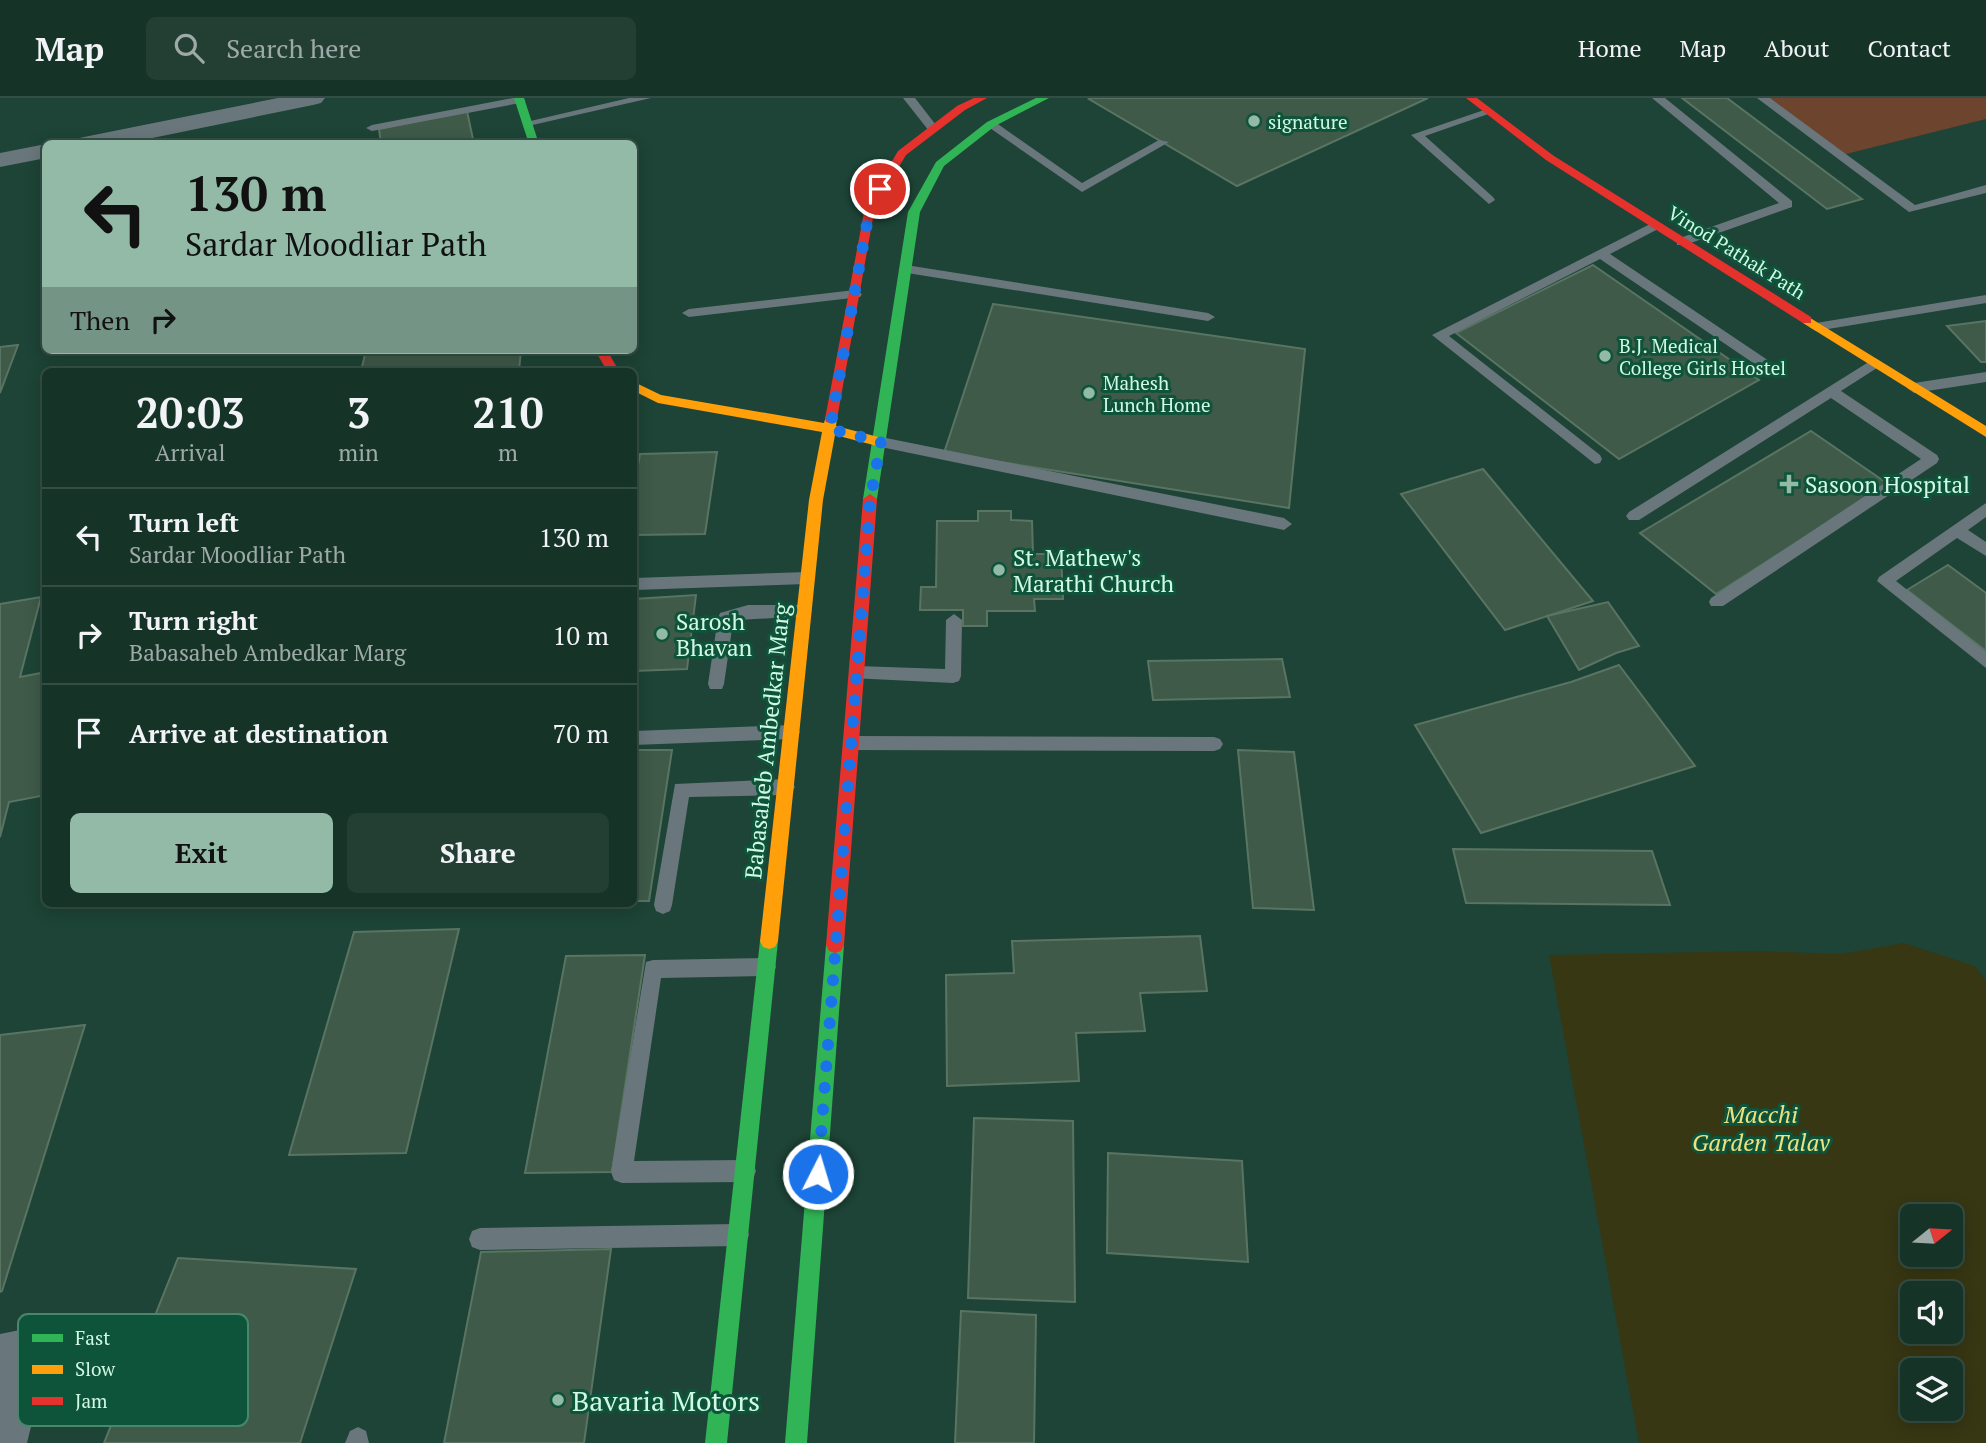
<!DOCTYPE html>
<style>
:root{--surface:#163328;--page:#233f34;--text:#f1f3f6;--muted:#9eaaa8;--line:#354e45;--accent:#92baa7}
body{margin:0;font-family:"PT Serif",serif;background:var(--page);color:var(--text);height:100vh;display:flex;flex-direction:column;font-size:26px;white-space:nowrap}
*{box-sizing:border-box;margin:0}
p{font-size:23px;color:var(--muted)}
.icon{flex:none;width:38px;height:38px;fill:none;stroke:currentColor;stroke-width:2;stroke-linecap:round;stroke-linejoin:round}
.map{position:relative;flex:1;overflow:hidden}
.panel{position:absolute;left:42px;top:270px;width:595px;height:539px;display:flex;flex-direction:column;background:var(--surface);border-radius:10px;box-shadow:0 4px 18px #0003,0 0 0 2px var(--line)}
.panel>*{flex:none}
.banner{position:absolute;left:42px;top:42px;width:595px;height:214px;border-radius:10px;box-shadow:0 4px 18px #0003,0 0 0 2px var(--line);background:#92baa7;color:#111;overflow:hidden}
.needle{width:46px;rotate:72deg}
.controls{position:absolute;left:1900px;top:1106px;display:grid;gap:14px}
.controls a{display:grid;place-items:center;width:63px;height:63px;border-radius:10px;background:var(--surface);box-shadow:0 4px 18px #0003,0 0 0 2px var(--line);font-size:35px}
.pin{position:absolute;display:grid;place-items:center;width:60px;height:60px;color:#fff;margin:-30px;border:4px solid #fff;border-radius:50%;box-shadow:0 2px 7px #0007}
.me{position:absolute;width:77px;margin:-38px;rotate:5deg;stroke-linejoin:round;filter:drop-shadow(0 0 5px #0008)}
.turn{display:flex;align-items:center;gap:24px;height:147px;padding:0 28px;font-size:32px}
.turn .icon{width:91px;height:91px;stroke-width:2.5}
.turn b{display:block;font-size:49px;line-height:60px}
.then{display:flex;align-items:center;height:66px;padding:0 28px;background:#0003;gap:14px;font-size:26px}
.eta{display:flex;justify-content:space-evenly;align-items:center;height:119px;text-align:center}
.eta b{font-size:42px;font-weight:800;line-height:49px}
.action{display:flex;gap:14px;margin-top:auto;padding:14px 28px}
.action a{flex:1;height:80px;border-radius:10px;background:var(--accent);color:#111;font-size:28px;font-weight:800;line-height:80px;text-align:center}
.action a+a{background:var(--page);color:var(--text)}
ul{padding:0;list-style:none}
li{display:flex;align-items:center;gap:21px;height:98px;padding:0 28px;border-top:2px solid var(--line)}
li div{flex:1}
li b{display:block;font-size:26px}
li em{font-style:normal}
header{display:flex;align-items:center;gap:42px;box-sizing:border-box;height:98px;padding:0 35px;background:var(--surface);border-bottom:2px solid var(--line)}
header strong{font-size:33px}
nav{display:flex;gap:38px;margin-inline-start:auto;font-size:24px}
.search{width:490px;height:63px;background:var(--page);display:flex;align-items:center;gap:18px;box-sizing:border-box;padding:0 24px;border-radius:10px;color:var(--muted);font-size:26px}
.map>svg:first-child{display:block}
.green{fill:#6d442e}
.water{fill:#373714;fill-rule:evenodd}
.building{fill:#3f5a49;stroke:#597463;stroke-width:2}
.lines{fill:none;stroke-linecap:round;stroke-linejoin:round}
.lane{fill:#69777c;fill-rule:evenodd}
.street{fill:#69777c;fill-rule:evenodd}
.fast{fill:#30b455;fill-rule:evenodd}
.slow{fill:#ff9f0a;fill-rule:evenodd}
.jam{fill:#e5322d;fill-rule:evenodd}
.route{stroke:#1a73e8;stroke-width:12;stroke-dasharray:0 21.6}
.poi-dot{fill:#92baa7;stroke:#0d543a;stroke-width:2.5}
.labels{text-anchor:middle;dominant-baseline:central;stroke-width:6;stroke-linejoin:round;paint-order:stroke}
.far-poi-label{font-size:19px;fill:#d1f9e4;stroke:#0d543a;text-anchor:start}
.far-street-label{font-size:19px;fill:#d1f9e4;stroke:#0d543a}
.poi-label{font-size:23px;fill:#d1f9e4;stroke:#0d543a;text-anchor:start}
.street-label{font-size:23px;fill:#d1f9e4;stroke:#0d543a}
.water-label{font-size:24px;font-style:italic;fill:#eee280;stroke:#0d543a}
.near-poi-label{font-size:28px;fill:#d1f9e4;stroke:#0d543a;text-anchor:start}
.key{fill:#0d543a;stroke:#48866d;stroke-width:2}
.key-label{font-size:19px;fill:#d1f9e4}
</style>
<header>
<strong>Map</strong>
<div class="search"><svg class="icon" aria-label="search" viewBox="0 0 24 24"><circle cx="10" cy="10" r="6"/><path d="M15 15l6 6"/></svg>Search here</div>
<nav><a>Home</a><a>Map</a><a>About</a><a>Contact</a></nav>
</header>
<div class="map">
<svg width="1986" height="1345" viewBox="0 0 1986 1345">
<rect width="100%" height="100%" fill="#1d4436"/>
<polygon class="green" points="1768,0 1986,0 1986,21 1842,57"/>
<path class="water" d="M1904,845L1975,868L1986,884V1345H1639L1549,857L1757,853L1840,856ZM1913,1118H1951V1157H1913ZM1913,1195H1951V1234H1913ZM1913,1272H1951V1311H1913Z"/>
<g class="building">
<polygon points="1428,0 1237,88 1089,1 1091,0"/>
<polygon points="1682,0 1727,0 1862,101 1827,111"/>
<polygon points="467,13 474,46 381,46 379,31"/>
<polygon points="1593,167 1759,282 1619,361 1456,235"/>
<polygon points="993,206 1305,251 1289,410 944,355"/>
<polygon points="1986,223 1986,264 1981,264 1947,228"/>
<polygon points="18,247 0,295 0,249"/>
<polygon points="366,252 521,252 519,273 361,273"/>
<polygon points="1811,333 1888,386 1716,496 1640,435"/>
<polygon points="717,354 705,436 634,437 634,391 640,356"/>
<polygon points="1483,371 1593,503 1505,532 1401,396"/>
<polygon points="978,413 1011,413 1011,422 1032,423 1033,456 1061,456 1063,501 1034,501 1035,513 987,513 987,528 963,528 963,512 920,512 921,489 936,489 937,423 978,423"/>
<polygon points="1948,467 1986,495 1986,553 1907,492"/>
<polygon points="696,497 687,571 634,573 634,501"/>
<polygon points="41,499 20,579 46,574 46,697 9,704 0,739 0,506"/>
<polygon points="1608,504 1639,548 1616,555 1579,572 1547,518"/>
<polygon points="1282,561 1290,599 1153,602 1148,563"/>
<polygon points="1619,567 1695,668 1481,735 1415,627 1571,584"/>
<polygon points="634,652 672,652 649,803 634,803"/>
<polygon points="1238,652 1294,654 1314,812 1253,810"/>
<polygon points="1453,751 1652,753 1670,807 1466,805"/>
<polygon points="459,831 406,1055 289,1057 354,834"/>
<polygon points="1200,838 1207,893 1140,895 1145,933 1076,935 1079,983 947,988 946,877 1014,875 1012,843"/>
<polygon points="645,857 612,1074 525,1075 566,858"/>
<polygon points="85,927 2,1193 0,1194 0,937"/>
<polygon points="974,1020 1073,1023 1075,1204 968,1200"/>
<polygon points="1108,1055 1242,1063 1248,1164 1107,1155"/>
<polygon points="611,1151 584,1345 444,1345 481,1154"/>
<polygon points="178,1160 356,1171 300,1345 104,1345"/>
<polygon points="961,1213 1036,1217 1034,1345 955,1345"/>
</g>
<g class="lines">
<g class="lane">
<polygon points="513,0 526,2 520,5 372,33 366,30 372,27"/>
<polygon points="629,0 651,0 528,28 522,25"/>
<polygon points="903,0 915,0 939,31 937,33 929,33"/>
<polygon points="1652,0 1665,0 1792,103 1792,109 1685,147 1677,147 1677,141 1779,105"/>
<polygon points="1757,0 1770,0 1915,107 1986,87 1986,95 1909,114"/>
<polygon points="1484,12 1494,14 1425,38 1493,99 1495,102 1489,106 1411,37"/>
<polygon points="987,24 995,24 1082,85 1159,42 1169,44 1082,94 987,28"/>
<polygon points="1656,123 1662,127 1660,130 1610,156 1775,267 1775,273 1765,273 1600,161 1449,238 1600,357 1602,361 1600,365 1595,366 1432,237"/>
<polygon points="906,167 1208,215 1215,219 1208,223 901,174 901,168"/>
<polygon points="855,192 862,196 860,199 689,219 682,215 689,211"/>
<polygon points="1986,197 1986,205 1816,233 1809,229 1816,225"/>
<polygon points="1875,260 1882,265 1880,268 1841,293 1937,357 1939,361 1937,365 1723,508 1711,508 1709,504 1711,500 1921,361 1831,300 1639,422 1629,422 1626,418 1629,414"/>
<polygon points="1986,274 1986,284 1914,295 1907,290 1914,285"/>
<polygon points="881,339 1284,420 1292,426 1284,432 876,348 874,344"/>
<polygon points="1986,405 1986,419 1968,432 1986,444 1986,458 1957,440 1896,483 1986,554 1986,570 1877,483 1879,479"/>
<polygon points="807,474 815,480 807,486 634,492 634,480"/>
<path d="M748,507H804L812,513C805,523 752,518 733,524L724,586L722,591H710L708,586L718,520L720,515Z"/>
<polygon points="954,516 962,522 961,578 959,583 953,585 851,580 849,575 851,570 857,568 945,571 946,522"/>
<polygon points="791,627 797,629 800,634 797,639 791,641 634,647 634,633"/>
<polygon points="852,638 1214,639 1220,641 1223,646 1220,651 1214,653 852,652 846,650 843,645 846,640"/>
<polygon points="786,681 792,684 795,689 792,694 786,697 689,699 672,807 670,813 663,816 656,813 654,807 675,686"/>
<polygon points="766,860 773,862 776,869 773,876 766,878 661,880 634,1063 745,1062 753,1065 756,1073 753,1081 745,1084 622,1085 614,1082 611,1074 646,864 653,862"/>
<polygon points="738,1126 746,1129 749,1137 746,1145 738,1148 480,1152 472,1149 469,1141 472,1133 480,1130"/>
<polygon points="358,1329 366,1333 369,1345 345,1345 350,1333"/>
</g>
<g class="street">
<polygon points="278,0 325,0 321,5 313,7 123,46 72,46 75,41 84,39"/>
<polygon points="46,46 46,60 0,69 0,55"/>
<polygon points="25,1231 42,1238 49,1255 27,1345 0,1345 0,1236"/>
</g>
<g class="fast">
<polygon points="514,0 524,0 539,46 529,46"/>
<polygon points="1036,0 1049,0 995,28 944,68 920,114 877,401 875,405 865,405 863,401 908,114 936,64 987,24"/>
<polygon points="769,835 775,837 778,843 727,1345 705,1345 760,843 763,837"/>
<polygon points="835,839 841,841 844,847 807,1345 785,1345 826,847 829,841"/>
</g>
<g class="slow">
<polygon points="1807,218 1986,328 1986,339 1803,225 1801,222"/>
<polygon points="634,284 661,297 824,325 826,318 831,317 837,321 836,328 886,341 887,344 881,349 835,337 823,402 778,843 775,849 769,851 763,849 760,843 809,402 822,334 658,305 634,293"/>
</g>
<g class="jam">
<polygon points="974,0 987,0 965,12 906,57 875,109 837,321 831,325 826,324 825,321 865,109 898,53 957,8"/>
<polygon points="1466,0 1477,0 1554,58 1811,219 1811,225 1803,225 1546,62"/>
<polygon points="595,252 607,252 619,273 607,273"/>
<polygon points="870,396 877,401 844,847 841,853 835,855 829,853 826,847 863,401"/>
</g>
</g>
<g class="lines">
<polyline class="route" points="818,1076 870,403 881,344 830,331 870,109 880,91"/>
</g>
<g class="poi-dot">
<circle cx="1254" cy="23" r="7"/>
<circle cx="1605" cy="258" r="7"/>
<circle cx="1089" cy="295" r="7"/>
<path d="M1785.5 375.5h7v7h7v7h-7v7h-7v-7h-7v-7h7z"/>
<circle cx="999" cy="472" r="7"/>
<circle cx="662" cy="536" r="7"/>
<circle cx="558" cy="1302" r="7"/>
</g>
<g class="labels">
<g class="far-poi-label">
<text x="1268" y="23">signature</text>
<text x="1619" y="247">B.J. Medical<tspan x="1619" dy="22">College Girls Hostel</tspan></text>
<text x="1103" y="284">Mahesh<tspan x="1103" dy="22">Lunch Home</tspan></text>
</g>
<g class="far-street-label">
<text transform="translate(1737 154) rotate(32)">Vinod Pathak Path</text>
</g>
<g class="poi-label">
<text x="1805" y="386">Sasoon Hospital</text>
<text x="1013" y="459">St. Mathew's<tspan x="1013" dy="26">Marathi Church</tspan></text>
<text x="676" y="523">Sarosh<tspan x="676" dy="26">Bhavan</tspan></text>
</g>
<g class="street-label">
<text transform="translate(767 643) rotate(-84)">Babasaheb Ambedkar Marg</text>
</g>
<g class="water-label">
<text x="1761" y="1016">Macchi<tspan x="1761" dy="28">Garden Talav</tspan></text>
</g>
<g class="near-poi-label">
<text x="572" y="1302">Bavaria Motors</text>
</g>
</g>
<rect x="18" y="1216" width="230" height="112" rx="10" class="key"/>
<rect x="32" y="1236" width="31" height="8" fill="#30b455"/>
<rect x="32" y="1267" width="31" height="9" fill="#ff9f0a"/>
<rect x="32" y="1299" width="31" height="8" fill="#e5322d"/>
<g class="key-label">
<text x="75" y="1247">Fast</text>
<text x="75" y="1278">Slow</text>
<text x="75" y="1310">Jam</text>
</g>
</svg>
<div class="controls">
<a><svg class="needle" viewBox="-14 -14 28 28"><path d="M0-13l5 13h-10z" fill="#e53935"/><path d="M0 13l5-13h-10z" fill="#9eaaa8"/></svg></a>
<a><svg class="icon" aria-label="sound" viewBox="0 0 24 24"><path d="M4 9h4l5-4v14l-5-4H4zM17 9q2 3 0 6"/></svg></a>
<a><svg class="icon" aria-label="layers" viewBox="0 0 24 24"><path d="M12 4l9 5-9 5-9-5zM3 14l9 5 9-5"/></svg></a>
</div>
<div class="pin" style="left:880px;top:91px;background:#d93025"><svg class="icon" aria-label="arrive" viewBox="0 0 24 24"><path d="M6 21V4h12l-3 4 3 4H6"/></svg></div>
<svg class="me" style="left:818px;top:1076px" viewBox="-20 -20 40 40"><circle r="17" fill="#1a73e8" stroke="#fff" stroke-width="3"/><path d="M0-11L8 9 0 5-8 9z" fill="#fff"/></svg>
<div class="banner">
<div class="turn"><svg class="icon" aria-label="left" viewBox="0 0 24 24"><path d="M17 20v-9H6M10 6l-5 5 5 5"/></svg><div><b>130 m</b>Sardar Moodliar Path</div></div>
<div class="then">Then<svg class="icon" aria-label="right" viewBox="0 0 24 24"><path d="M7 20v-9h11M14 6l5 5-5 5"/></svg></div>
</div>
<section class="panel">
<div class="eta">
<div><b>20:03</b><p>Arrival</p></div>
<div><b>3</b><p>min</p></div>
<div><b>210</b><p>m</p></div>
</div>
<ul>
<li><svg class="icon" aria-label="left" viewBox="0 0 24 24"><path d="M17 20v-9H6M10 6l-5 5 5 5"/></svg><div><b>Turn left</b><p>Sardar Moodliar Path</p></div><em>130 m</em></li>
<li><svg class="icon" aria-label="right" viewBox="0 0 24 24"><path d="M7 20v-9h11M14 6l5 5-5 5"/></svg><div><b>Turn right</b><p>Babasaheb Ambedkar Marg</p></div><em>10 m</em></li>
<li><svg class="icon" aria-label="arrive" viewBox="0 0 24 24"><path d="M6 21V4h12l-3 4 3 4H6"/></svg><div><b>Arrive at destination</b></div><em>70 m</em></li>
</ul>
<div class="action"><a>Exit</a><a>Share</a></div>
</section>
</div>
